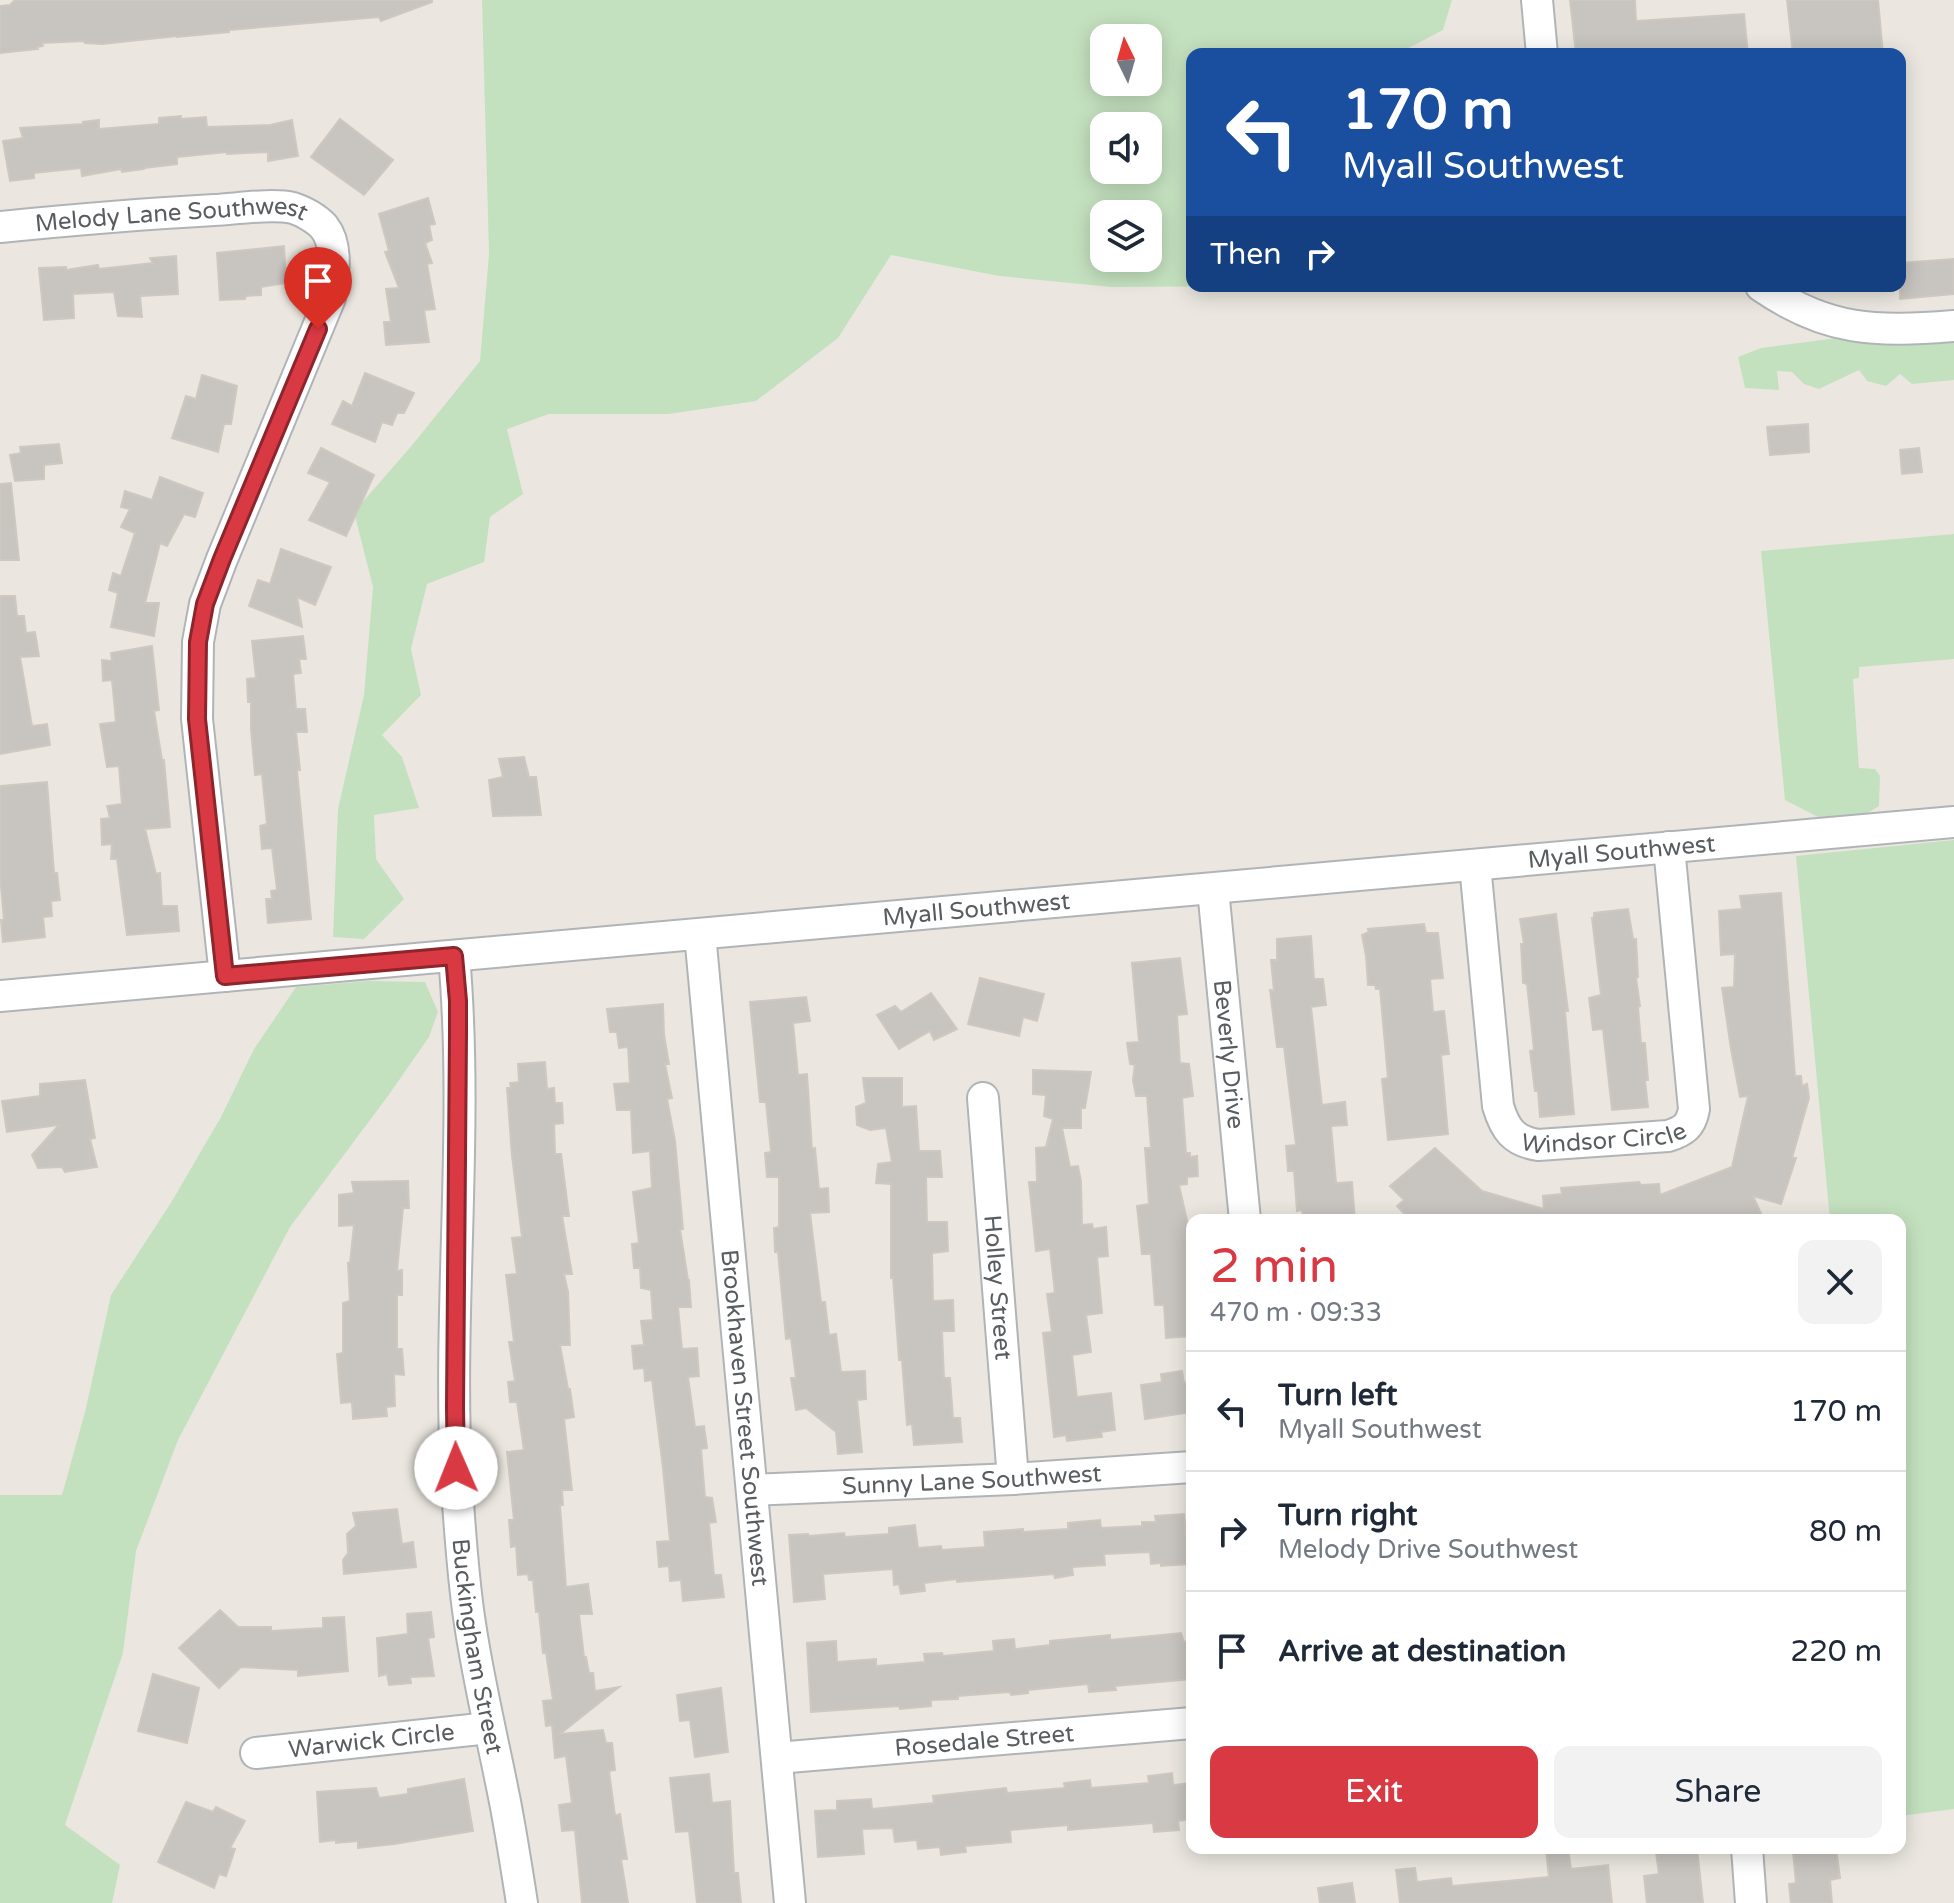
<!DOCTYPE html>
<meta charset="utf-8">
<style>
:root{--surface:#fff;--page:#f2f2f3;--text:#1f2937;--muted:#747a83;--line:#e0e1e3;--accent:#d93943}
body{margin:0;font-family:"Varela Round",sans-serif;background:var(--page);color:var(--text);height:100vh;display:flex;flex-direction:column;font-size:30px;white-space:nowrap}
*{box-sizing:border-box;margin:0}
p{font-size:26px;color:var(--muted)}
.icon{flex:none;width:44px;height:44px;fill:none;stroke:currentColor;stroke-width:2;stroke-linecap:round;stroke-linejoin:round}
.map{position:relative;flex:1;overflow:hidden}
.drawer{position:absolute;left:1186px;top:1214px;width:720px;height:640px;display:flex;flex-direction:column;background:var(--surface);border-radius:16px;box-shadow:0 4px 20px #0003}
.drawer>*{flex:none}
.hud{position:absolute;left:1186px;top:48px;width:720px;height:244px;border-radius:16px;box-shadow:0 4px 20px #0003;background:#1a4fa0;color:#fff;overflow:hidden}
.needle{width:52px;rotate:355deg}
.fabs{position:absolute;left:1090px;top:24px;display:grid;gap:16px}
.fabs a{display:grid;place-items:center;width:72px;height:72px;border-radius:16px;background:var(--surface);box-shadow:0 4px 20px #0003;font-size:40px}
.pin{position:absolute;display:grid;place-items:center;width:68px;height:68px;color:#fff;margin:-82px -34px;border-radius:50% 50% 50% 0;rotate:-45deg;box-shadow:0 0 8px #0007}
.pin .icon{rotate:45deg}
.me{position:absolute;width:88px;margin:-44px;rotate:359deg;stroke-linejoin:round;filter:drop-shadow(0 0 6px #0008)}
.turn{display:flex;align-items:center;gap:28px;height:168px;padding:0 24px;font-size:36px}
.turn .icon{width:104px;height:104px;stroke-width:2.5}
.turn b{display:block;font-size:56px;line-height:68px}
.then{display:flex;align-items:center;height:76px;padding:0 24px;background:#0003;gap:16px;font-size:30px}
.round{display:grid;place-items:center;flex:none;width:84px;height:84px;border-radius:16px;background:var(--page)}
.head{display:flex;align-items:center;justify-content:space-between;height:136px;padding:0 24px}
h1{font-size:48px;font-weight:600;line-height:60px;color:var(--accent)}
.cta{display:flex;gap:16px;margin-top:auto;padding:16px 24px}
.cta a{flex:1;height:92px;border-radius:16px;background:var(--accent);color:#fff;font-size:32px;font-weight:600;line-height:92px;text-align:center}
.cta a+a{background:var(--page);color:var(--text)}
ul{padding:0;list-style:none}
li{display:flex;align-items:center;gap:24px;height:120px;padding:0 24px;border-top:2px solid var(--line)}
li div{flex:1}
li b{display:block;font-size:30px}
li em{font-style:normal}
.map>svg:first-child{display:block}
.green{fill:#c4e1bf;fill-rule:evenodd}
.building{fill:#c8c4c0;stroke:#cfc8c0;stroke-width:2}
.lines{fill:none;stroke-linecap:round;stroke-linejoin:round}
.minor-casing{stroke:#b1b4b7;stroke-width:34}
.minor{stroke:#fff;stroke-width:30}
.route-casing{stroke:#8d252c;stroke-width:20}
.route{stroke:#d93943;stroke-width:14}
.labels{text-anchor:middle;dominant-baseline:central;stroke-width:6;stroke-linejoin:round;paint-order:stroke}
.street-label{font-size:24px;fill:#595d60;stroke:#fff}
</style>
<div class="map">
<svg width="1954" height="1903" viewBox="0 0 1954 1903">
<rect width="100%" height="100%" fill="#ebe7e0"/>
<g class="green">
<path d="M482,0H1452L1443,30L1397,54H1192V286H1266L1112,287L999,276L891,255L838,338L756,401L669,414H549L507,429L523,494L490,517L484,562L427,584L411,649L421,695L382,735L402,757L419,808L374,815L376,859L404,899L364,939L333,937L338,809L364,695L373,587L354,512L413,444L480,361L489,254ZM1104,38H1148V82H1104ZM1104,126H1148V170H1104ZM1104,214H1148V258H1104Z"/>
<polygon points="1929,334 1954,334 1954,380 1912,384 1900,374 1886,386 1867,381 1859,370 1819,389 1804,384 1792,372 1777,371 1779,390 1745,388 1738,357 1761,348 1844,337 1916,344"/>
<polygon points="1954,534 1954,659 1859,667 1859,678 1853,679 1859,768 1875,769 1880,776 1879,806 1866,814 1820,818 1785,800 1761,551"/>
<polygon points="1954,840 1954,1809 1900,1816 1900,1220 1830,1220 1796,856"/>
<polygon points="369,981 425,982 438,1012 429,1037 388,1096 290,1227 178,1440 136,1551 123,1653 65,1825 120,1865 112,1903 0,1903 0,1495 62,1495 85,1412 111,1295 172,1201 221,1117 254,1049 296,987"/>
</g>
<g class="building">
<polygon points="15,0 432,0 432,2 381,21 379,17 229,30 229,32 177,37 177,36 102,44 85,43 84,41 42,43 43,46 37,47 38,49 0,53 0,6 10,5"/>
<polygon points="1570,0 1635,0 1636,21 1744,14 1748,54 1576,54"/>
<polygon points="1787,0 1878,0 1883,54 1793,54"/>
<polygon points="181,116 181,119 206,117 207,127 270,125 292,120 298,156 268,161 268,152 227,154 227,152 177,157 177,164 144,168 144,169 122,172 121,169 82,176 81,168 34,173 34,178 10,181 3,141 23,138 20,128 83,124 83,122 99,120 99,129 159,124 159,118"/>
<polygon points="340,119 393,160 364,195 311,157"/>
<polygon points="428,198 435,224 429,225 432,240 425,243 432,263 427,264 435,309 424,310 429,342 386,345 384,322 391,322 386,289 399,288 385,252 389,251 379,214"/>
<polygon points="284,246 286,283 261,287 261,295 246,296 245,299 220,300 217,253"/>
<polygon points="176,256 178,294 140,296 142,317 118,316 114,292 73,294 74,318 44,320 39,268 66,267 66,270 98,265 99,269 153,263 150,258"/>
<polygon points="1954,259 1954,294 1900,299 1900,263"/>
<polygon points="365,373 414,393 404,413 397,413 392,425 382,422 375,442 332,424 343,401 352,406"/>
<polygon points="202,375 237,386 231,424 224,424 218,452 172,438 186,396 196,399"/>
<polygon points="1808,424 1809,452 1770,455 1767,427"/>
<polygon points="59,444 62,463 44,465 44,479 15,481 10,455 21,453 20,447"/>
<polygon points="321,448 374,475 346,536 309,520 330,482 308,473"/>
<polygon points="1919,448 1922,472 1902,474 1900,450"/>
<polygon points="160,477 203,493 195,517 184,514 167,546 160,543 145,603 159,603 154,636 111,627 118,593 109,590 113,573 121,576 135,533 121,527 130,509 121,507 125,491 152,500"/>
<polygon points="11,483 19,560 0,560 0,484"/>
<polygon points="281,549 331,567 315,605 297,597 302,627 249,606 258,580 270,584"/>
<polygon points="0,596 15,596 17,616 24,616 26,633 35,632 39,656 20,657 32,726 47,724 50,745 0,754"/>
<polygon points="303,636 306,659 299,659 301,673 293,674 296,709 305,709 307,732 296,732 300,770 297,770 311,919 268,923 266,899 272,899 271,891 277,890 272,848 262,849 260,826 267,824 262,774 255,775 251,729 251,702 248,702 247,679 256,678 252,641"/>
<polygon points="152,646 159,710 154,711 162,760 164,760 170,827 145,829 156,874 160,873 162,906 177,906 179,931 127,935 117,859 111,859 112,844 102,845 101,819 110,818 107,806 122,804 119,766 107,767 100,724 116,722 112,680 103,681 102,660 112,661 111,653"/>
<polygon points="524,757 529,777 536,777 541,815 493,816 489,780 503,777 499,759"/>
<polygon points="47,782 54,873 57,873 60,900 51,901 52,916 43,917 45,937 3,942 1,920 4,920 0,875 0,786"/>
<polygon points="1781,893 1795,1076 1801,1076 1802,1086 1807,1084 1809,1098 1792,1158 1796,1158 1781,1204 1753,1196 1764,1220 1410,1220 1397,1206 1404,1200 1390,1186 1435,1148 1482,1191 1544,1209 1543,1196 1562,1194 1561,1188 1639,1182 1641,1185 1659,1184 1660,1195 1732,1167 1748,1096 1740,1097 1731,1049 1722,988 1734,987 1735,954 1721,955 1719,911 1742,909 1740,896"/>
<polygon points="1628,909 1633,939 1636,939 1638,977 1636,978 1640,1006 1638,1007 1641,1043 1645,1043 1648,1080 1645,1080 1648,1107 1612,1110 1603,1029 1593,1030 1589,998 1601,995 1592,918 1594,918 1594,913"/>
<polygon points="1556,914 1568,1011 1565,1011 1574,1114 1540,1117 1538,1091 1535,1091 1530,1051 1534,1050 1527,984 1523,983 1521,944 1524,944 1520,919"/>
<polygon points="1424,924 1426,933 1438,933 1443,978 1430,979 1433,1012 1444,1011 1449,1054 1441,1055 1448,1134 1388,1140 1382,1079 1388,1078 1380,989 1376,989 1375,985 1368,985 1366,956 1362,935 1369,932 1368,929"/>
<polygon points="1311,936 1314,979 1323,979 1326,1005 1311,1007 1322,1105 1345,1102 1347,1125 1331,1126 1336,1183 1352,1182 1355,1220 1303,1220 1302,1210 1297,1211 1294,1171 1288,1171 1286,1146 1296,1145 1284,1047 1277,1047 1270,990 1274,991 1271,960 1277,960 1277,939"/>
<polygon points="1180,958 1187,1014 1177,1015 1180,1063 1189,1064 1193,1096 1182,1098 1186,1153 1190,1153 1190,1157 1197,1156 1198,1176 1187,1177 1187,1184 1179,1185 1189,1229 1192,1228 1192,1336 1166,1338 1164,1305 1155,1305 1151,1254 1142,1254 1137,1206 1149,1204 1145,1148 1151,1148 1147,1096 1136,1096 1133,1080 1135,1065 1130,1064 1127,1043 1139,1042 1132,963"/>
<polygon points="980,978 1044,994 1037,1021 1023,1017 1019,1036 968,1024"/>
<polygon points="931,993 957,1029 934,1040 930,1031 899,1049 877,1015 895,1006 901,1012"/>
<polygon points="806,997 810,1021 793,1023 798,1075 807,1074 812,1149 815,1148 819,1189 828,1188 829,1212 810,1213 821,1302 825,1302 829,1335 836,1334 841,1372 865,1371 866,1399 857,1400 862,1452 838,1454 836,1432 806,1408 796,1410 791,1378 796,1378 791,1338 786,1339 778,1252 775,1252 774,1228 779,1227 779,1177 767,1177 765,1153 771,1152 766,1102 760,1102 750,1002"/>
<polygon points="663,1004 664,1035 669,1064 665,1064 672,1098 667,1099 675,1141 683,1229 680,1229 688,1280 689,1280 691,1307 678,1307 682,1349 697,1348 699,1376 688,1377 695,1427 704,1426 707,1448 701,1449 705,1497 712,1498 716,1522 709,1523 714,1575 721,1575 724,1597 683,1601 681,1580 670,1581 669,1566 659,1567 657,1542 670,1541 663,1468 652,1380 645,1381 644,1368 634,1369 632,1346 644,1345 641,1321 653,1320 651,1290 641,1288 640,1268 634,1268 632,1244 639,1243 633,1192 652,1188 650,1151 633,1153 631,1110 617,1110 614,1084 630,1083 628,1047 619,1048 617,1032 610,1032 607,1009"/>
<polygon points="545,1062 547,1089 554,1088 555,1103 562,1103 563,1123 554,1124 555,1154 561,1154 569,1216 562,1216 572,1274 564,1274 568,1292 570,1345 560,1345 568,1389 570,1389 574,1417 564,1419 572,1490 562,1490 563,1505 560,1505 566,1587 588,1584 592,1614 579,1614 584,1657 586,1657 589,1673 593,1673 595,1691 619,1687 560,1734 603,1730 606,1743 612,1743 615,1770 609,1771 615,1816 620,1814 627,1859 621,1859 628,1903 582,1903 575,1830 562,1831 559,1805 572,1803 566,1756 555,1758 552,1725 546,1726 543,1701 553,1700 546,1653 543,1653 539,1612 536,1612 533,1580 529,1580 528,1574 518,1575 516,1546 511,1547 509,1520 514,1520 507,1452 524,1450 517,1402 510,1402 508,1382 515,1381 509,1342 514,1342 506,1275 517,1274 512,1238 522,1237 512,1156 507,1088 511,1088 510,1083 519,1082 518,1064"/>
<polygon points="1033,1070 1091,1072 1085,1108 1081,1108 1081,1128 1062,1128 1070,1167 1078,1166 1081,1181 1082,1225 1092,1224 1093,1229 1106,1227 1108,1256 1097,1257 1102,1313 1086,1315 1091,1352 1072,1355 1077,1397 1111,1393 1115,1430 1101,1432 1102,1437 1067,1441 1066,1435 1054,1437 1043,1333 1052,1332 1047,1294 1055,1293 1050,1249 1036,1251 1029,1182 1037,1182 1036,1148 1046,1147 1053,1119 1044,1116 1046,1095 1033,1094"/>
<polygon points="863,1078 902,1078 902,1107 916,1106 919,1151 940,1151 942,1177 926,1177 927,1222 947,1222 948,1251 932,1253 933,1301 953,1300 954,1331 942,1331 944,1378 950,1378 953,1418 960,1418 962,1442 914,1445 912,1424 907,1425 902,1360 899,1360 893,1277 891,1278 891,1184 876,1183 878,1164 892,1162 886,1128 870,1130 857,1125 856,1107 866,1103"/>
<polygon points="85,1080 95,1138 90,1139 97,1167 65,1172 62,1167 38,1168 32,1155 59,1125 7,1132 2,1101 40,1096 40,1084"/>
<polygon points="408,1181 409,1208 403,1208 397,1271 402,1270 402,1295 397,1295 397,1349 402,1349 404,1375 394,1374 395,1406 386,1407 387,1416 353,1419 352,1402 341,1403 337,1354 343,1353 343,1303 350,1301 348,1263 350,1263 354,1225 339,1226 339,1195 354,1193 352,1182"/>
<polygon points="1182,1371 1184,1383 1192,1382 1192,1412 1145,1419 1141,1385 1162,1382 1161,1374"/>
<polygon points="397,1509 402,1544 413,1542 416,1567 344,1574 343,1560 348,1553 347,1534 356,1526 353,1513"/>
<polygon points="1184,1514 1189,1564 1161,1566 1161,1563 1151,1564 1150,1552 1104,1554 1105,1565 1072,1567 1073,1575 1055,1578 1054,1574 957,1582 957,1579 924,1583 925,1591 901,1594 899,1584 894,1585 893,1569 823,1574 825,1599 794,1602 789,1535 808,1534 809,1536 844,1533 845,1537 889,1534 889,1528 915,1525 918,1548 941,1546 942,1550 985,1547 984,1532 1023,1529 1023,1532 1068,1529 1068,1523 1100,1520 1101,1528 1142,1526 1142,1522 1156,1522 1155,1516"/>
<polygon points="220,1610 238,1627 271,1627 271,1631 323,1628 323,1618 344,1617 348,1671 298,1676 298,1670 241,1667 219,1688 179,1648"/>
<polygon points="431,1612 434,1637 428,1638 434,1676 410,1677 411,1683 389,1685 387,1674 379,1676 377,1638 408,1634 407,1614"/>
<polygon points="1181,1633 1184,1642 1192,1641 1192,1679 1115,1686 1116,1690 1089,1692 1088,1684 1028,1690 1028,1693 1011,1695 1010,1692 958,1696 958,1699 931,1700 931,1706 900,1709 899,1706 811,1712 807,1643 836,1641 837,1662 876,1659 876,1666 925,1662 924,1654 942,1653 943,1656 994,1651 993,1641 1014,1639 1015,1649 1050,1645 1050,1641 1110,1635 1110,1640"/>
<polygon points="153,1674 199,1688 187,1743 138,1731"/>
<polygon points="721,1688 728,1752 695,1757 690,1720 680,1721 677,1695"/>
<polygon points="1172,1773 1173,1785 1192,1783 1192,1819 1178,1821 1179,1830 1154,1832 1153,1823 1068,1830 1068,1825 1010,1830 1011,1842 965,1846 966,1852 941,1855 940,1847 918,1849 917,1840 895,1842 893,1828 862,1829 864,1854 818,1857 815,1811 837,1810 837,1801 871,1799 872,1809 934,1803 933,1796 979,1791 1006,1788 1007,1793 1065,1788 1064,1783 1090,1780 1091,1788 1149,1783 1148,1776"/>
<polygon points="709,1774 712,1803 730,1801 734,1873 738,1873 741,1903 697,1903 689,1831 676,1832 670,1778"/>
<polygon points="464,1779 473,1831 394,1844 358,1848 358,1841 336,1843 336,1840 320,1842 317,1792 376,1788 379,1798 408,1794 408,1789"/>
<polygon points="186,1802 213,1812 216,1807 245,1821 230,1848 235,1849 226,1876 219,1874 214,1888 158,1862"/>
<polygon points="1568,1848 1571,1869 1608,1865 1612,1903 1400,1903 1396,1870 1415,1868 1417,1882 1451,1878 1452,1886 1549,1877 1546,1850"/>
<polygon points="1671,1848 1697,1848 1703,1903 1647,1903 1644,1876 1659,1874 1656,1852 1671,1851"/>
<polygon points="1836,1848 1840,1878 1830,1880 1832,1903 1791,1903 1789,1884 1796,1883 1793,1852"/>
<polygon points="1352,1883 1355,1903 1320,1903 1318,1888"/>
</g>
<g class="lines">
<g class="minor-casing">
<g id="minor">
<polyline points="1537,0 1542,54"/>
<path id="s1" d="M0,227C71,220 142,214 214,210C236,209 272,203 293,208C303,211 317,219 324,227C339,246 333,277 330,298L222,559L205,604L198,642L197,719L225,976"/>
<path d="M1761,286C1828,332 1876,332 1954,326"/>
<path id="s2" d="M1475,865L1498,1106C1505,1129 1513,1141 1538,1145L1668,1136C1684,1131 1691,1126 1694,1109L1669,847"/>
<path id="s3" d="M1213,889L1245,1220"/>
<path id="s4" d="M700,934L790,1903"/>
<path id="s5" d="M454,956C469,1127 448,1301 456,1472C459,1520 462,1569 469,1617C478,1681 494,1744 506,1807C512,1839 517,1871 522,1903"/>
<path id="s6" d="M0,996L1954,822"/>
<path id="s7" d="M983,1098L1013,1479"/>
<path id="s8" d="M752,1490L1013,1479L1192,1467"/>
<path id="s9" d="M256,1753L489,1728"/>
<path id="s10" d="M777,1758L1192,1723"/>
<polyline points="1747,1848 1751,1903"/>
</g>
</g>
<use href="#minor" class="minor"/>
</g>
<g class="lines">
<g class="route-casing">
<polyline id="route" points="318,329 222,559 205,604 198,642 197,719 225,976 454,956 458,1001 458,1032 455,1408 456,1468"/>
</g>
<use href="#route" class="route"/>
</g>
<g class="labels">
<g class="street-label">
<text stroke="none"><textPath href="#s1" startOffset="172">Melody Lane Southwest</textPath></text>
<text stroke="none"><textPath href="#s6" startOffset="1628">Myall Southwest</textPath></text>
<text stroke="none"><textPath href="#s6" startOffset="980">Myall Southwest</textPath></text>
<text stroke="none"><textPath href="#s3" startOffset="166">Beverly Drive</textPath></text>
<text stroke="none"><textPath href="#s2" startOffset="368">Windsor Circle</textPath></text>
<text stroke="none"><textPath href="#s7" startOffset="190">Holley Street</textPath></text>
<text stroke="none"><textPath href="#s4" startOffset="486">Brookhaven Street Southwest</textPath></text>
<text stroke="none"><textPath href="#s8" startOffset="220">Sunny Lane Southwest</textPath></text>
<text stroke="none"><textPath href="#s5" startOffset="692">Buckingham Street</textPath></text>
<text stroke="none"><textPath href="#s10" startOffset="208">Rosedale Street</textPath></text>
<text stroke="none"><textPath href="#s9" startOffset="116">Warwick Circle</textPath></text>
</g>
</g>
</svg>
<div class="fabs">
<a><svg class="needle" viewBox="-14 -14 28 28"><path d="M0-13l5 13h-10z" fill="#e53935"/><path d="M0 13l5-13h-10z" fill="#747a83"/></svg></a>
<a><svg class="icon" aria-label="sound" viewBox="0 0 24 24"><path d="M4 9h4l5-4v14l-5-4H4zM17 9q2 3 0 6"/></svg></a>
<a><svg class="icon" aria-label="layers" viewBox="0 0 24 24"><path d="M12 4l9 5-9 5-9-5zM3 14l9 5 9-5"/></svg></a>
</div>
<div class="pin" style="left:318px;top:329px;background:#d93025"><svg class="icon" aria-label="arrive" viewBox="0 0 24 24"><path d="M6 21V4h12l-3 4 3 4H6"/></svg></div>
<svg class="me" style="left:456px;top:1468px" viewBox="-20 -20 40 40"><circle r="19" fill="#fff"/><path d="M0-13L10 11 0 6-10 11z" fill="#d93943"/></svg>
<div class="hud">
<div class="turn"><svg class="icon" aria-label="left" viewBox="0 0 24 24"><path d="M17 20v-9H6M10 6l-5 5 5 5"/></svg><div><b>170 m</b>Myall Southwest</div></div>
<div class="then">Then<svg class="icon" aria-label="right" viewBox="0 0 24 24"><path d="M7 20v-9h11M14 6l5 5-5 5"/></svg></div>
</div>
<section class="drawer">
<div class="head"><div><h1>2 min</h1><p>470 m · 09:33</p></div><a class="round"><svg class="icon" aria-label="close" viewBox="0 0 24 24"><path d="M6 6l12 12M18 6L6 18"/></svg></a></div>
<ul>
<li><svg class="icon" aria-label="left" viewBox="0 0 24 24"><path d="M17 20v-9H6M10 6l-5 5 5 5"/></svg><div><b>Turn left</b><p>Myall Southwest</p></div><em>170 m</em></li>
<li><svg class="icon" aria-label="right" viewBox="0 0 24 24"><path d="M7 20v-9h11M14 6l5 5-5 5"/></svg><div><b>Turn right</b><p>Melody Drive Southwest</p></div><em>80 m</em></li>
<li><svg class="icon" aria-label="arrive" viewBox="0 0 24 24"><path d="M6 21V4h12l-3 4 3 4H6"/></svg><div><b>Arrive at destination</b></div><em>220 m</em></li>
</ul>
<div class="cta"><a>Exit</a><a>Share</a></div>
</section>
</div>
